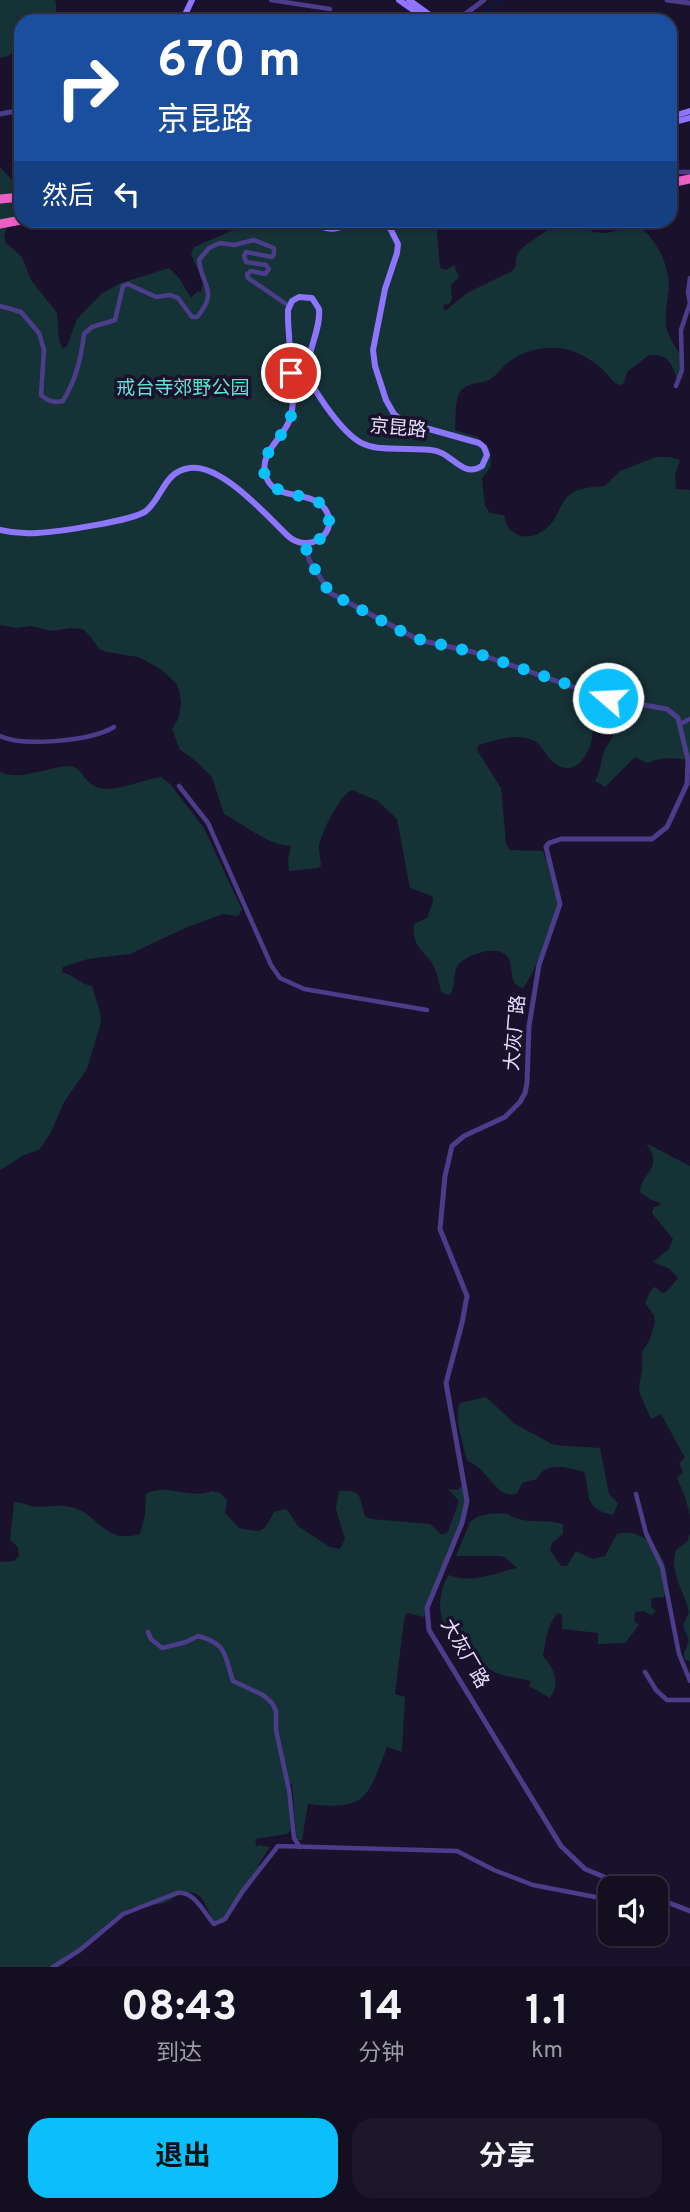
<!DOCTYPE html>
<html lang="zh">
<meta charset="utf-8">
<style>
:root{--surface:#140e21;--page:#1d172a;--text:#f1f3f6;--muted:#9d9ca5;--line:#332e3f;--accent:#0bbffd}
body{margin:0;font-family:Overpass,"Noto Sans SC",sans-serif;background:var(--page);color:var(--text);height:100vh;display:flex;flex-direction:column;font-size:26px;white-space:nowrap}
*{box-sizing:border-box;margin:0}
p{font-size:23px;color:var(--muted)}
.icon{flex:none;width:38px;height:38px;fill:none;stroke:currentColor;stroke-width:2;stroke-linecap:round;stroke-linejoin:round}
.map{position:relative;height:1967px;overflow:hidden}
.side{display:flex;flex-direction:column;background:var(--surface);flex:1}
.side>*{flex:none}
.top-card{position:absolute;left:14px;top:14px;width:663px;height:214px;border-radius:21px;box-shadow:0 2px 5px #0004,0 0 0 2px var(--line);background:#1a4fa0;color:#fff;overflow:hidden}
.controls{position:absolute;left:598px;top:1876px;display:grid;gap:14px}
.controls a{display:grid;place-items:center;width:70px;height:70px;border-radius:14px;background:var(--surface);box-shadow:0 2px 5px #0004,0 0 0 2px var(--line);font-size:35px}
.pin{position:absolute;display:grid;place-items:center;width:60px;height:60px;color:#fff;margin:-30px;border:4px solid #fff;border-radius:50%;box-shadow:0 2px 7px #0007}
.me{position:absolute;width:77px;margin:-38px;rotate:289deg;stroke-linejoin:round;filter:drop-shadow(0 0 5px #0008)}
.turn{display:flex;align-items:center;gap:24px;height:147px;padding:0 28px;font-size:32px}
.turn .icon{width:91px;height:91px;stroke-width:2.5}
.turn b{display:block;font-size:49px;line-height:60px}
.then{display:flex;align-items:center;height:66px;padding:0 28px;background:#0003;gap:14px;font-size:26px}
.eta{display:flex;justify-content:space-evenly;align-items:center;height:119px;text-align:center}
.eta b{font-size:42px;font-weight:700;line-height:49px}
.action{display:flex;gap:14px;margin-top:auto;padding:14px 28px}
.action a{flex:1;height:80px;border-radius:21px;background:var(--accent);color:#111;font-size:28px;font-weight:700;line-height:80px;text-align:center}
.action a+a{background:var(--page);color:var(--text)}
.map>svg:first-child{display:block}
.green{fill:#153236}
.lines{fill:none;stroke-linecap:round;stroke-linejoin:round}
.stream{stroke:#0c194b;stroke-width:2}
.minor{stroke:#4c3d8b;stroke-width:4.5}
.tertiary{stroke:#4c3d8b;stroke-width:5}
.secondary{stroke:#8e75fe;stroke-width:6}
.trunk{stroke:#ee5fc6;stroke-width:9}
.route{stroke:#0bbffd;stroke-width:12;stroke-dasharray:0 21.6}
.labels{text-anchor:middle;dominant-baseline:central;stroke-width:7;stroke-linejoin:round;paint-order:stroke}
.park-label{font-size:19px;fill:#67e0d5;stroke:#1a122c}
.street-label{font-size:19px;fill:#e6ddff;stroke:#1a122c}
</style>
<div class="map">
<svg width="690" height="1967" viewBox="0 0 690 1967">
<rect width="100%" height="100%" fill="#1a122c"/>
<g class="green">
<path d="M0,0H55C58,8 55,16 49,21H21V47L8,56L0,58Z"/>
<path d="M0,167L14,182L18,178L21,167V217L7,227L4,237L6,243L22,257L31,280L57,313L59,340L63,349L67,346L77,319L101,294L121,283L169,268L179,278L191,298L198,291L201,293L203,282L191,254L194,247L238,228L243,221H457L439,226L437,233L440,268L446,270L454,265L459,277L451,285L452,299L449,304L443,305L445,311L467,293L512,271L516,266C515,260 516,255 520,250C522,247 559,222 563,221C568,220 575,221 580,221L593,232L606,233L638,225C656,239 669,264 669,287C668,302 662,321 669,335C676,352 690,360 681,380L677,379C672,363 668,354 649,355L627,372L624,383L620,385C612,383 610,376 604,371C595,362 584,355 572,351C552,344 526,349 510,361C502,366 497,376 489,380C480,384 467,382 460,392C454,402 456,419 455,430L477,437L490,449L491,466L482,478L485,506L490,513L504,515C508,541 534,542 550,525C559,516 560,501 572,493C582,487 594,487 605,486L620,471L656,457H670L680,460L675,475L676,489L690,490V761C677,757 659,757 647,763L635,757L605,787L595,781C602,769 600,761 604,752C608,743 613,739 614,730L602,724L599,715L596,714C592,725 594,736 590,746C584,762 571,776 554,763C545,756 544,745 532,740C516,733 495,740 479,745L477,750L501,788L506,843L510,850L543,851C547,863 558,895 558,905C557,918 532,979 523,988C506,984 516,965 506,955C496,945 468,954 459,964C451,973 458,986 449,995L441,992C439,982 436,967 429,959C419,948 412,942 414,924L427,918L433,901L432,896L410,888L397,819L378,801L352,790C340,794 319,836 319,848C319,854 321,859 321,865L318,868L289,871L288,859L291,846C266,845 246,825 224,814L212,777L196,761L180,750L172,729L179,717L181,702L179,690L176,683L159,668L138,657L106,652L99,649L90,636L83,629L71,628L51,631L31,626L16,628L0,625Z"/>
<path d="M71,766C81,768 83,778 91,784C108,796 135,782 155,778L161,777L170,784L204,828L242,910L238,916L223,914L185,928L130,954L88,959L63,967L62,972C74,975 80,984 92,986L100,1012L101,1022L87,1069L64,1102L50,1134L39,1150L24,1155L0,1170V772C21,782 47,766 71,766Z"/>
<path d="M646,1143L690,1166V1515L685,1497L677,1478L683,1472L679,1463L685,1458L661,1414L651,1419L640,1394L639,1386L642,1371V1352L650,1339L655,1322L654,1315L645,1303L651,1290L655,1287L662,1293L666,1292L678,1278L670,1269L653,1262L669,1249L673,1239L652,1213L654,1207L659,1206L661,1203L651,1200L640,1192C641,1171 665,1170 646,1143Z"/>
<path d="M486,1397L515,1424L554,1445L600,1448L609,1494L618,1503L613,1515C582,1509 591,1493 584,1472C568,1468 546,1460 537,1479L522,1483L517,1493C497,1502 490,1469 467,1461C464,1445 453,1418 460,1403Z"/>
<path d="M462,1486L466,1502L462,1521L427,1605L424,1617L407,1613L404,1620L395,1694L405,1697L402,1752L387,1747C368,1797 367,1811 308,1804L302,1840H298L296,1836L292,1784L286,1783L291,1830L287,1834L255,1839L257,1848L258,1845L270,1847L258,1865L263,1867L224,1923H215C208,1914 206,1897 194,1893C184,1889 172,1900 164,1903C153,1906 141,1904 131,1908C105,1919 84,1952 59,1967H0V1562L14,1561L19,1556L18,1547L10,1540L14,1502C21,1502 24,1504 31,1506C45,1508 61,1503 75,1508C101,1518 105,1544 140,1534L145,1515L146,1494C165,1482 191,1500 212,1491L220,1493L227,1500L225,1513L239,1528C263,1533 263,1533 274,1512L284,1509L288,1511L298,1526L330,1547L340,1549L345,1539L336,1509L339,1491C364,1489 359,1499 365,1516L371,1519L430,1524L442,1535L448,1532L459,1501L448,1489L457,1490Z"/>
<path d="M508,1514C526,1526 544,1518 563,1524V1534L552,1543L550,1550L561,1566H567L576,1551L593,1559L605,1556L617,1534C650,1525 677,1567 664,1597L652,1598L651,1606L656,1612L651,1615L644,1611L635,1612L634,1621L639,1625L625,1643L598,1644V1633L562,1629V1615L558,1613C547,1624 546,1640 543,1656C554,1669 561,1682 550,1698L529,1686L531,1681C520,1678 503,1677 493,1671C466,1655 434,1630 441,1595C443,1587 444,1581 449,1575C471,1584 494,1573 517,1568L504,1557L499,1556H456L470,1522C480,1513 496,1513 508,1514Z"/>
<path d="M690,1533V1661L685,1660L684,1654L689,1640L683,1626L689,1612C684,1591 669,1572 676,1550L687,1542Z"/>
</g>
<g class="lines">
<polyline class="stream" points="473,20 501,0"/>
<g class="minor">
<polyline points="271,0 330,9"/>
<polyline points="670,167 677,172 690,172"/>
<path d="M0,306L21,312L39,333L44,350L41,395C48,401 53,403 63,401C76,379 81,359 84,334L92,327L115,320L123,286L128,284L156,297L170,295L178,298L192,317H197C219,291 202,287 199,260L209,248L220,243L234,245L254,240L274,248V254L272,257L246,252L244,256L246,262L266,265L269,269L265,274L251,271L247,274L248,278L289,306"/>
<polyline points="676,386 682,370 681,330 690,303 688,292 690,278"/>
<polyline points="680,724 690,719"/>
<path d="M0,736C23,747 91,741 114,727"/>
<polyline points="179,786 208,823 271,965 280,978 304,989 427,1010"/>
<polyline points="636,1494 646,1533 662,1567 679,1654 690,1681"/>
<path d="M148,1632L151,1639L162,1648L186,1642L198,1636C228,1644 224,1655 233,1681L263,1695L272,1703L276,1711V1730L289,1790L294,1838L300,1847"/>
<polyline points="645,1672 656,1690 667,1700 690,1700"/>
<path d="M53,1967L80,1950L123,1914L177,1893C195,1891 203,1912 214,1924L225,1919L242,1892L278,1846L457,1851L494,1870L533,1885L611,1900"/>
</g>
<g class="tertiary">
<polyline points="667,0 690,3"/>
<polyline points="456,21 484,0"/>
<polyline points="0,114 21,110"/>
<polyline points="305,544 309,560 330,593 419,640 473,652 608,699 667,709 678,718 688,760 687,784 667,827 652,839 561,839 549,843 546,847 560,904 539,965 529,1026 527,1083 525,1093 520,1102 505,1117 464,1136 452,1146 445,1176 440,1229 467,1296 462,1323 446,1383 467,1501 462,1523 427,1608 429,1630 561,1846 585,1869 631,1888"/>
<polyline points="656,1898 690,1911"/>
</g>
<g class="secondary">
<polyline points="399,0 429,21"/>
<polyline points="409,0 438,21"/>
<polyline points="182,21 192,0"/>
<polyline points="670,117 690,111"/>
<polyline points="670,123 690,118"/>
<path d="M312,220C329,237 344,225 363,220"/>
<path d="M0,530C12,533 24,534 37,533C56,532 133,521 146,511C163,497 164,471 190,468C222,464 267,516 288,536C309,555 341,532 325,509C310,488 271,503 265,473C260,450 286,437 291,416C297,390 287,340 288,310L292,301L299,297L312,298L319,309C321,328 309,347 308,367C307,381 318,394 325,405C364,460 371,445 431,450C452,451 461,479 482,466L487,455L484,447L479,443L404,422L394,414L386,400L375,366L373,350L385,289L397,253L398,244L391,230L384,223L375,220"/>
</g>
<g class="trunk">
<polyline points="670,183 690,179"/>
<polyline points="0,199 21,197"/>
<polyline points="0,224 21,220"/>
</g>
</g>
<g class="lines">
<path class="route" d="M291,373C291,387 294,402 291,416C286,438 255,454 266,478C278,503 328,488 329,520C329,525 328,531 324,535C319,541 313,543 305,544L309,560L330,593L414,638L473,652L608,698"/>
</g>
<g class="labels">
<g class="park-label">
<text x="183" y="389">戒台寺郊野公园</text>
</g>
<g class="street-label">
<text transform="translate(398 429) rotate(5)">京昆路</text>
<text transform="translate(516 1033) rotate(-85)">大灰厂路</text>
<text transform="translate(464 1654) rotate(60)">大灰厂路</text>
</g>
</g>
</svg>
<div class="controls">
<a><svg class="icon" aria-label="sound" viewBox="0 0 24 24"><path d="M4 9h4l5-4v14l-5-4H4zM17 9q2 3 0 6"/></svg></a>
</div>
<div class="pin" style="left:291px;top:373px;background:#d93025"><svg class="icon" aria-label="arrive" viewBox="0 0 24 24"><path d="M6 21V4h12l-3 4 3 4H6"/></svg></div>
<svg class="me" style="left:608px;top:698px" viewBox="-20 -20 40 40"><circle r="17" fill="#0bbffd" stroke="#fff" stroke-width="3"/><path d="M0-11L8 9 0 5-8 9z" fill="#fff"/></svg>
<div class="top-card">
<div class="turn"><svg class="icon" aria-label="right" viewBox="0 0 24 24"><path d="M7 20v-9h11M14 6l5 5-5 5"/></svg><div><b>670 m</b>京昆路</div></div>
<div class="then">然后<svg class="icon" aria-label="left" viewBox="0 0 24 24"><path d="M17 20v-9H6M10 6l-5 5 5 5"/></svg></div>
</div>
</div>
<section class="side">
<div class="eta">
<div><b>08:43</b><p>到达</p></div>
<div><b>14</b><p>分钟</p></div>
<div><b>1.1</b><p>km</p></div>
</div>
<div class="action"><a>退出</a><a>分享</a></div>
</section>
